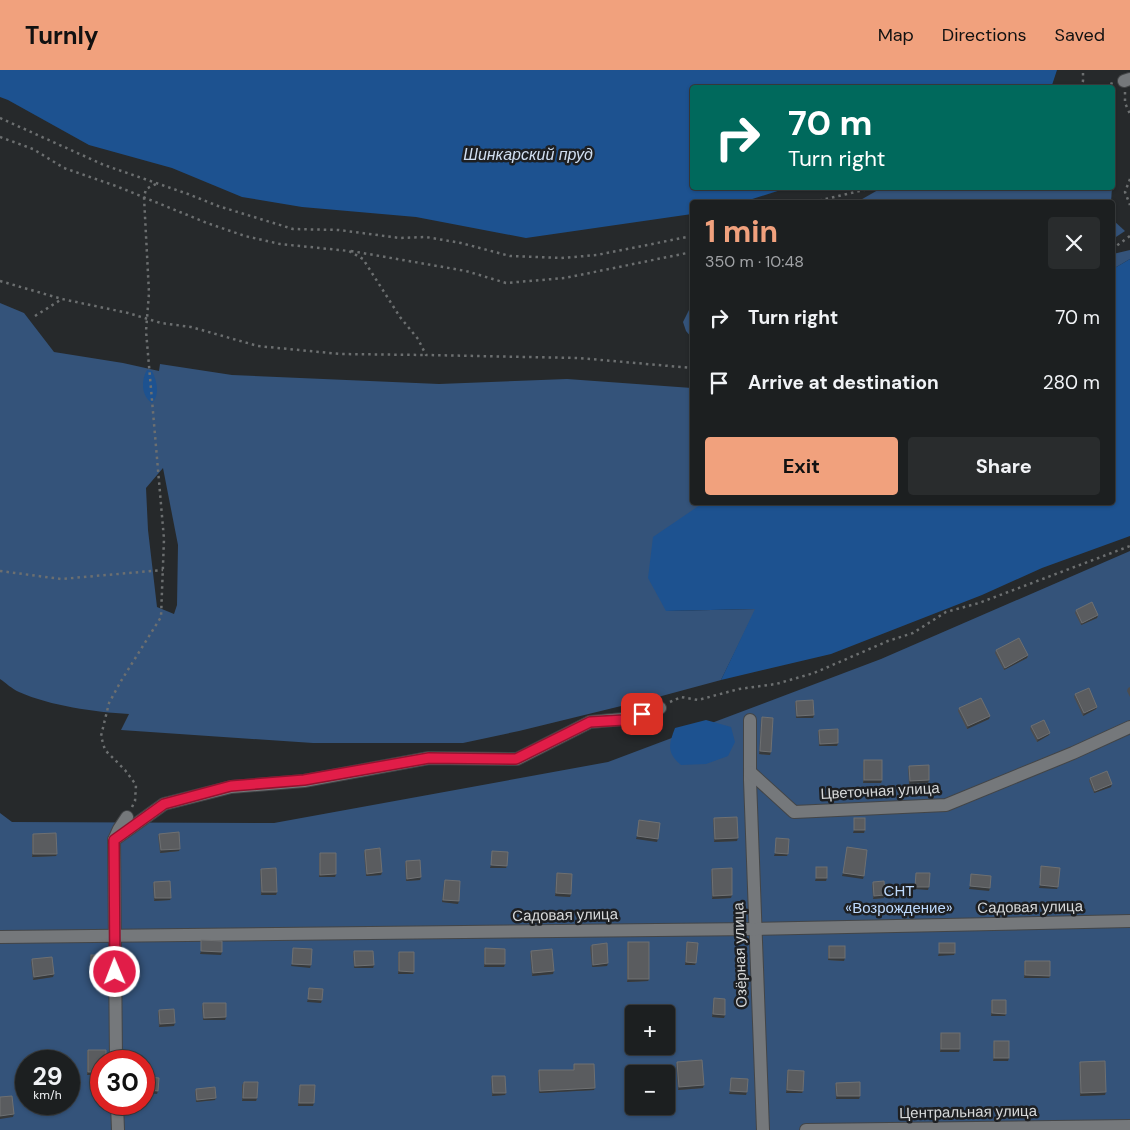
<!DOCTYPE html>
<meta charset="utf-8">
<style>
:root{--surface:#1c1f20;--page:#292c2d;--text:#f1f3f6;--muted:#a0a2a5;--line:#3a3d3e;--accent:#f1a17d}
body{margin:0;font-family:"DM Sans",sans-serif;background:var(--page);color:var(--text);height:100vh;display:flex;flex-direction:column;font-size:19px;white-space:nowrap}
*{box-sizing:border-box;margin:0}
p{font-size:16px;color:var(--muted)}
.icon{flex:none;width:28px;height:28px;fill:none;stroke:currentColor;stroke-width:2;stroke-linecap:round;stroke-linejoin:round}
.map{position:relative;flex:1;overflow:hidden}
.side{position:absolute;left:690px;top:130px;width:425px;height:305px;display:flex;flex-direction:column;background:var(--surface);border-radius:5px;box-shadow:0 1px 4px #0004,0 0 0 1px var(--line)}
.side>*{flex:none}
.top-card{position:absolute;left:690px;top:15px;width:425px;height:105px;border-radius:5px;box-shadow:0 1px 4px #0004,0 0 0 1px var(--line);background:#00695c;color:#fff;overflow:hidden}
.fabs{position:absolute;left:625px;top:935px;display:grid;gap:10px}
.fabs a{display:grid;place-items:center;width:50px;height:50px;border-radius:5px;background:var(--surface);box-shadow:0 1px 4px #0004,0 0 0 1px var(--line);font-size:25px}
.speed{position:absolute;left:15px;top:980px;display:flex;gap:10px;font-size:25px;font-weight:700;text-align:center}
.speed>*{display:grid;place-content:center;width:65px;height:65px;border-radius:50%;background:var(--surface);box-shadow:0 1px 4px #0004,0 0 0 1px var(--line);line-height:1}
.speed small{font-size:12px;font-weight:400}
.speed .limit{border:8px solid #d22;background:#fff;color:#111}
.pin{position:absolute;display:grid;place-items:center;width:42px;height:42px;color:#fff;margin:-21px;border-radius:10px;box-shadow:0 2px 8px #0006}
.me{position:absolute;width:55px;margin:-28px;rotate:359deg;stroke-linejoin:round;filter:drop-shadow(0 0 4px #0008)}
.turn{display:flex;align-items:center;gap:18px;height:105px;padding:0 15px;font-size:22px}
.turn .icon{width:65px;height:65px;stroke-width:2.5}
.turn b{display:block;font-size:35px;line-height:42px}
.round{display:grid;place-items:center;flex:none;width:52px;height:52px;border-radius:5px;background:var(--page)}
.summary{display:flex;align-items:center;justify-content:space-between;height:85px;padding:0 15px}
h1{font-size:30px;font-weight:700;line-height:38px;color:var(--accent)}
.button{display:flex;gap:10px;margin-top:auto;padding:10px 15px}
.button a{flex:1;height:58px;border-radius:5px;background:var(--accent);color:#111;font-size:20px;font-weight:700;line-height:58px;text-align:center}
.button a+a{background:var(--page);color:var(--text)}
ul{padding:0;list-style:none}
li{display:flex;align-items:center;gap:15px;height:65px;padding:0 15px}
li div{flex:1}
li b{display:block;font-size:19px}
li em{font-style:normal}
header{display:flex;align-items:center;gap:30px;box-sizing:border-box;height:70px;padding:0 25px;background:var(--accent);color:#111}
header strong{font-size:24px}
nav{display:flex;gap:28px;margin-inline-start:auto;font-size:18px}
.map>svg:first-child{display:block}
.green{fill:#34537a;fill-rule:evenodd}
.water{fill:#1d5290}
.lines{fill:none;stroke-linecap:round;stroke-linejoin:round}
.minor-casing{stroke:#434547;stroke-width:14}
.path{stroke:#6c6f70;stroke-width:2.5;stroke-dasharray:2.5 4;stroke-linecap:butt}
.minor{stroke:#75787b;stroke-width:12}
.wall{fill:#4b4d50}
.shaded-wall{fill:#36393b}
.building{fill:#5a5c5f;stroke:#6e7072}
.route-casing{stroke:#92132f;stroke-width:12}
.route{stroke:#e11d48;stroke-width:9}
.labels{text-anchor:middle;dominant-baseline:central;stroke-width:5;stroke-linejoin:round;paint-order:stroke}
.street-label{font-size:15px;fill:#d6d8d9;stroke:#1d1f22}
.park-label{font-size:15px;fill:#bedafe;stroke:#1d1f22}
.water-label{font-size:16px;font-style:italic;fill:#d0def0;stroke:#1d1f22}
</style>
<header>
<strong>Turnly</strong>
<nav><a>Map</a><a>Directions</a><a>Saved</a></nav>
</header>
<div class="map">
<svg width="1130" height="1060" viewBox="0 0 1130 1060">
<rect width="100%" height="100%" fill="#26292b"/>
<g class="green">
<polygon points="887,118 1112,118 1111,132 857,132 878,120"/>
<polygon points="1113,150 1125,161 1113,169 1112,169"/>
<polygon points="1130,180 1130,189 1113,199 1113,184"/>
<path d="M0,233L24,243L54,282L123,293L159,301L160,294L232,305L439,314L567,309L692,318V432L703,433L666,541L756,539L721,610L658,627L519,661L463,673H313L121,660L129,644C94,642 51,636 19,622C12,619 6,613 0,609ZM163,398L178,475L177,535L174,544L157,537L148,460L146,418Z"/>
<polygon points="692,234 692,268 686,261 683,252"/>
<path d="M1130,481V1060H0V743L12,752L274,753L608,692L881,589ZM634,944H666V976H634ZM26,991H69V1034H26ZM101,991H144V1034H101ZM634,1004H666V1036H634Z"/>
</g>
<g class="water">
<polygon points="0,0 1057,0 1051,18 692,18 692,118 787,118 743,132 692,132 692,144 526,168 416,147 302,137 242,127 172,98 89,75 8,30 0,27"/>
<polygon points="1130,189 1130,466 1042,498 982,525 831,584 721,610 755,539 666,541 648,508 653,467 703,433 1112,432 1113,199"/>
<path d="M147,300L152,301C157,311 160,325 152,333C141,326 141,310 147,300Z"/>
<path d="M706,650L731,657L735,672L728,686L706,694L681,695C666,682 669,674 675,658Z"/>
</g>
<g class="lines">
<g class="minor-casing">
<g id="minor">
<polyline points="1124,11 1130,9"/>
<polyline points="750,650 750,710 763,1060"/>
<polyline points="750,702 794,742 946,735 1073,683 1130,657"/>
<polyline points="114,770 164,734 231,717 304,711 429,688 517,689 590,652 624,649 660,638"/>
<polyline points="0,867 756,859 1130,851"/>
<polyline points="116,991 114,770 119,759 127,747"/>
<polyline points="117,1034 118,1060"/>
<polyline points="806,1060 1130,1056"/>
</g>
</g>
<g class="path">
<polyline points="1080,18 1083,11 1083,0"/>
<polyline points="1098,18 1113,13"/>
<polyline points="1125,22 1125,33 1130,44"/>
<polyline points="0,48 104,95 188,124 218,136 293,159 339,160 400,168 426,167 461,173 510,186 561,188 597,185 692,166"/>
<polyline points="0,67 33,79 64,98 116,116 207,153 245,166 280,174 349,181 363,189 400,247 418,269 426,285 579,288 692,298"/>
<polyline points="1130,109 1125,122 1130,135"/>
<polyline points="813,132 872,118"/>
<polyline points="1112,179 1130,166"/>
<polyline points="351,181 466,201 506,213 565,208 692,182"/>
<polyline points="0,211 62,229 128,243 161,253 191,257 258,276 340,284 426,285"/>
<polyline points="35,246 62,229"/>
<polyline points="0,501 61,509 163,500"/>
<polyline points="670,632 681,627 698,630 739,619 776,614 814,603 888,571 913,563 946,542 979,533 1130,476"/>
<polyline points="132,737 135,731 136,715 125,700 105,680 101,666 109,633 121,611 161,547 164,469 146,261 149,223 144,127 146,119 156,114"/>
</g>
<use href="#minor" class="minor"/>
</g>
<g class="wall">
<polygon points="1076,540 1098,545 1097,548 1081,555 1075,543"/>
<polygon points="996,580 1028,585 1027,588 1004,600 995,583"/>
<polygon points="1130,617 1130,627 1127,621 1128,618"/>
<polygon points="1075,624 1097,637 1096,639 1083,646 1074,627"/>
<polygon points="796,631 814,645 813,648 796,648 795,633"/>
<polygon points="959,638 990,646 989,649 967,659 958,641"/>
<polygon points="762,647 770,685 759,684 761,650"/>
<polygon points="1031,656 1049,665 1037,672 1030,659"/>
<polygon points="819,660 838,673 837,676 819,676 818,662"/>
<polygon points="864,690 882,710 881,713 863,713 863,693"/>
<polygon points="909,696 929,710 928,713 909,714 908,699"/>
<polygon points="1090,708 1111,717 1094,723 1089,711"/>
<polygon points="714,748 737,771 714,772 713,750"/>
<polygon points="33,764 57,784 56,786 32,787 32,767"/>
<polygon points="159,764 179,781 160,783 158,766"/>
<polygon points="365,780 382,802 381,805 366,806 364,783"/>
<polygon points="320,783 336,804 335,807 319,807 319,786"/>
<polygon points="406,791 421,807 420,810 406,811 405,794"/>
<polygon points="261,799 277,822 276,825 261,825 260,801"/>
<polygon points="712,799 731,828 712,829 711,802"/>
<polygon points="557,803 570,827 555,826 556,806"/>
<polygon points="445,810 458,834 442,832 444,812"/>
<polygon points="154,812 171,828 170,830 154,831 153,814"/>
<polygon points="873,812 884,828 873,829 872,815"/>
<polygon points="628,872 649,909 648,911 627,912 627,875"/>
<polygon points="687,872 695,895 685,895 686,875"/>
<polygon points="592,875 608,893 607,896 592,897 590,877"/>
<polygon points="829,876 844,891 828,890 828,878"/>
<polygon points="485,878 505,894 504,897 484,897 484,881"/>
<polygon points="354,881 374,895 373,898 354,898 353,884"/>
<polygon points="531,881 553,904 532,906 530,884"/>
<polygon points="399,882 414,902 413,904 398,904 398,884"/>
<polygon points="91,885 108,904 107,906 90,906 90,888"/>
<polygon points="32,889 54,904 53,907 33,910 31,892"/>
<polygon points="1025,891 1050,906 1049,908 1024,908 1024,893"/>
<polygon points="714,928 725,945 724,948 712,947 713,931"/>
<polygon points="992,930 1006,944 1005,946 991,946 991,932"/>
<polygon points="203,933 226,947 225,950 203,950 202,936"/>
<polygon points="159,940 174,956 159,957 158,943"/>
<polygon points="941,963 959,982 940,982 940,965"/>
<polygon points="994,971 1008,991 993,991 993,974"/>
<polygon points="88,980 106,991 87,1005 87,983"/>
<polygon points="677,992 703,1018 678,1020 676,994"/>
<polygon points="1080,992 1105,1025 1080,1026 1079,995"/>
<polygon points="574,994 594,1020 539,1023 538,1003 539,1000 573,1000"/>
<polygon points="788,1000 803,1021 802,1023 786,1023 787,1003"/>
<polygon points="633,1001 634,1004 634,1020 631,1020 632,1004"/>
<polygon points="492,1006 506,1023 505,1025 492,1026 491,1009"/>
<polygon points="244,1012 257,1028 256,1031 242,1031 242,1015"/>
<polygon points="836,1013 860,1026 859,1029 836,1029 835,1016"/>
<polygon points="300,1015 313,1036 298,1036 299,1018"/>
<polygon points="196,1019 215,1030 196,1032 195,1022"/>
</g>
<g class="shaded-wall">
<polygon points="1098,545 1097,548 1081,555 1082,553"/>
<polygon points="1028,585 1027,588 1004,600 1005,598"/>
<polygon points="1097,637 1096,639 1083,646 1084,643"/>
<polygon points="814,645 813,648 796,648 797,646"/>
<polygon points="990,646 989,649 967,659 968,656"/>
<polygon points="1050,663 1049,665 1037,672 1038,669"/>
<polygon points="838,673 837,676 819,676 820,674"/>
<polygon points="760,681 771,682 770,685 759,684"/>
<polygon points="864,710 882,710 881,713 863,713"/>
<polygon points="929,710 928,713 909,714 910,711"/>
<polygon points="1112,714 1111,717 1094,723 1095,721"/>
<polygon points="854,760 865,760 864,763 853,763"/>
<polygon points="637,766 658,769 657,772 636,769"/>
<polygon points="738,768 737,771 714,772 715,769"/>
<polygon points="180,779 179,781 160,783 161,780"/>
<polygon points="775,783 788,784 787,786 774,786"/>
<polygon points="33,784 57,784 56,786 32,787"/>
<polygon points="491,795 507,796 506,798 490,798"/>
<polygon points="382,802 381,805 366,806 367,804"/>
<polygon points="843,803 864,806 863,809 842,806"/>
<polygon points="336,804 335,807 319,807 320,805"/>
<polygon points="421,807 420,810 406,811 407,809"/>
<polygon points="816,808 827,808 826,811 815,811"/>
<polygon points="1040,815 1058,817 1057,819 1039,818"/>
<polygon points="970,816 990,818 989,821 969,819"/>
<polygon points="915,817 929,817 928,820 914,819"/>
<polygon points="262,822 277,822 276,825 261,825"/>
<polygon points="556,823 571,824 570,827 555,826"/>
<polygon points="732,825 731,828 712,829 713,826"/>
<polygon points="885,825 884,828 873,829 874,826"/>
<polygon points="155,828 171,828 170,830 154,831"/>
<polygon points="443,830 459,831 458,834 442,832"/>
<polygon points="201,881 222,882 221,885 200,884"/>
<polygon points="939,883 955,883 954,885 938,886"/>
<polygon points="829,888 845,888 844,891 828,890"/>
<polygon points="686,892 696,893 695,895 685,895"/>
<polygon points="608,893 607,896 592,897 593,895"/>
<polygon points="292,894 311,895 310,898 291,896"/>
<polygon points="485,894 505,894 504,897 484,897"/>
<polygon points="374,895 373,898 354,898 355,896"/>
<polygon points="399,901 414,902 413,904 398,904"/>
<polygon points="554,901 553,904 532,906 533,903"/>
<polygon points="54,904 53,907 33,910 34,907"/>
<polygon points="91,904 108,904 107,906 90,906"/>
<polygon points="1025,905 1050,906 1049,908 1024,908"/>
<polygon points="628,909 649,909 648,911 627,912"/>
<polygon points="308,929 322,930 321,933 307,932"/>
<polygon points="992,943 1006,944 1005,946 991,946"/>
<polygon points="713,944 725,945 724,948 712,947"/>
<polygon points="226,947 225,950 203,950 204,948"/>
<polygon points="175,953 174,956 159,957 160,954"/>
<polygon points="941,979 960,979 959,982 940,982"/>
<polygon points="994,988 1009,988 1008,991 993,991"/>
<polygon points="88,1002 101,1002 101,1005 87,1005"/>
<polygon points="704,1015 703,1018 678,1020 679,1017"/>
<polygon points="595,1018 594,1020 539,1023 540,1021"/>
<polygon points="148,1020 158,1021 157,1024 147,1023"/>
<polygon points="787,1020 803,1021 802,1023 786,1023"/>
<polygon points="730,1021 747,1022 746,1025 729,1024"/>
<polygon points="1106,1022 1105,1025 1080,1026 1081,1023"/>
<polygon points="493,1023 506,1023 505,1025 492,1026"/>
<polygon points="837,1026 860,1026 859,1029 836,1029"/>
<polygon points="216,1028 215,1030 196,1032 197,1030"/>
<polygon points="243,1028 257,1028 256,1031 242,1031"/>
<polygon points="299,1033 314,1033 313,1036 298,1036"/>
<polygon points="48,1038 47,1041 32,1041 33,1039"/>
<polygon points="14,1044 13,1047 0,1049 0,1046"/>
</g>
<g class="building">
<polygon points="1092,532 1098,545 1082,553 1076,540"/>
<polygon points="1019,568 1028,585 1005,598 996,580"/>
<polygon points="1089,618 1097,637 1084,643 1075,624"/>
<polygon points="981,628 990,646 968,656 959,638"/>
<polygon points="813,630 814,645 797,646 796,631"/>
<polygon points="762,647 773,648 771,682 760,681"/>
<polygon points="1044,650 1050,663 1038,669 1031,656"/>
<polygon points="838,659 838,673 820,674 819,660"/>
<rect x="864" y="690" width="18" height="20"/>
<polygon points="929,695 929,710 910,711 909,696"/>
<polygon points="1107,701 1112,714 1095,721 1090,708"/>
<polygon points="737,747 738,768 715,769 714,748"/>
<rect x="854" y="748" width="11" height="12"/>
<polygon points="639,750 660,753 658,769 637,766"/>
<polygon points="179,762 180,779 161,780 159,764"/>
<polygon points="56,763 57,784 33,784 33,764"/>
<polygon points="776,768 789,769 788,784 775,783"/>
<polygon points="847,777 867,780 864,806 843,803"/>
<polygon points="380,778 382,802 367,804 365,780"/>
<polygon points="492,781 508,782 507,796 491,795"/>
<polygon points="320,783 336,783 336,804 320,805"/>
<polygon points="420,790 421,807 407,809 406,791"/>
<polygon points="1041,796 1060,798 1058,817 1040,815"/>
<rect x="816" y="797" width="11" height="11"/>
<polygon points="276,798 277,822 262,822 261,799"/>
<polygon points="732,798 732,825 713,826 712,799"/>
<polygon points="557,803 572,804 571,824 556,823"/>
<polygon points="916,803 930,803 929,817 915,817"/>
<polygon points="971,804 991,806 990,818 970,816"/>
<polygon points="445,810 460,811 459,831 443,830"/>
<polygon points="170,811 171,828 155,828 154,812"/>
<polygon points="884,811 885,825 874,826 873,812"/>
<polygon points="201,870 222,871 222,882 201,881"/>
<rect x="628" y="872" width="21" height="37"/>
<polygon points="687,872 698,873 696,893 686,892"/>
<polygon points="607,873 608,893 593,895 592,875"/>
<rect x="939" y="873" width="16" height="10"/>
<rect x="829" y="876" width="16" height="12"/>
<polygon points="293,878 312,879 311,895 292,894"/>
<polygon points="485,878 505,879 505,894 485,894"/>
<polygon points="552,879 554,901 533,903 531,881"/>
<polygon points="354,881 373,881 374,895 355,896"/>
<polygon points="399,882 414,882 414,902 399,901"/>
<rect x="91" y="885" width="17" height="19"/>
<polygon points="52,887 54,904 34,907 32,889"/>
<polygon points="1025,891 1050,891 1050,906 1025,905"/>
<polygon points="309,918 323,919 322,930 308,929"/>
<polygon points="714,928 725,929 725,945 713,944"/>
<polygon points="992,930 1006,930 1006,944 992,943"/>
<polygon points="203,933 226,933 226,947 204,948"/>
<polygon points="174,939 175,953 160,954 159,940"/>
<rect x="941" y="963" width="19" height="16"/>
<rect x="994" y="971" width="15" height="17"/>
<polygon points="88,980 106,980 106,991 101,991 101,1002 88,1002"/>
<polygon points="702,990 704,1015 679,1017 677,992"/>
<polygon points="1105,991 1106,1022 1081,1023 1080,992"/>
<polygon points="574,994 594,994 595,1018 540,1021 539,1000 574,1000"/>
<polygon points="788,1000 804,1001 803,1021 787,1020"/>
<polygon points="633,1001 653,1001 653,1004 634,1004 634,1017 632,1017"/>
<polygon points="492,1006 505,1006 506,1023 493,1023"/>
<polygon points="149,1007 159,1008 158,1021 148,1020"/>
<polygon points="731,1008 748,1009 747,1022 730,1021"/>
<polygon points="244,1012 258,1012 257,1028 243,1028"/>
<polygon points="860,1012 860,1026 837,1026 836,1013"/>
<polygon points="300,1015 315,1015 314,1033 299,1033"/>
<polygon points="215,1017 216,1028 197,1030 196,1019"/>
<polygon points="12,1026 14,1044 0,1046 0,1027"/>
<polygon points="33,1034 48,1034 48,1038 33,1039"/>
</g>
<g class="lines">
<g class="route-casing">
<polyline id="route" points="115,902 114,770 164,734 231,716 304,710 429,688 516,689 590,652 624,650 642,644"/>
</g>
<use href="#route" class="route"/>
</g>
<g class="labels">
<g class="street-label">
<text transform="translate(880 721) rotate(-3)">Цветочная улица</text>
<text transform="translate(1030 837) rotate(-1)">Садовая улица</text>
<text transform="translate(565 845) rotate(-1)">Садовая улица</text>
<text transform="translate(740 885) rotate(-92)">Озёрная улица</text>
<text transform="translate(968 1042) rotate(-1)">Центральная улица</text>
</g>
<g class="park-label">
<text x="899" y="821">СНТ<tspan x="899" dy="17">«Возрождение»</tspan></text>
</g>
<g class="water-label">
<text x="528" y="84">Шинкарский пруд</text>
</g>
</g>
</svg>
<div class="fabs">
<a>+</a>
<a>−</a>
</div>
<div class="speed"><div>29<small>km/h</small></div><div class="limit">30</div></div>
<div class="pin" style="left:642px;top:644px;background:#d93025"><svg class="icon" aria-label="arrive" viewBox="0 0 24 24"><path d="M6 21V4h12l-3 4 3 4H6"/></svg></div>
<svg class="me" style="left:115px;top:902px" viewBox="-20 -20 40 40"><circle r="17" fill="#e11d48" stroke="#fff" stroke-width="3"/><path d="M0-11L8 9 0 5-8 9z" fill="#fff"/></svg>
<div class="top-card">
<div class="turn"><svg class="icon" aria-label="right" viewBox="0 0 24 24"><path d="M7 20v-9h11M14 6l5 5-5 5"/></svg><div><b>70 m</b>Turn right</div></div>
</div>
<section class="side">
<div class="summary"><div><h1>1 min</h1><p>350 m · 10:48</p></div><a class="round"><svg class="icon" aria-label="close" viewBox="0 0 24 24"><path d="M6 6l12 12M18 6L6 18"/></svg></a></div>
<ul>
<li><svg class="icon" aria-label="right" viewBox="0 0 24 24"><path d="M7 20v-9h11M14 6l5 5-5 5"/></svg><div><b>Turn right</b></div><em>70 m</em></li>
<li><svg class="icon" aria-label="arrive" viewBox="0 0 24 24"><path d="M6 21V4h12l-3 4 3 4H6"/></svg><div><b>Arrive at destination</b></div><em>280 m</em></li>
</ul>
<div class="button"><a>Exit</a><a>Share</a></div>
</section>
</div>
